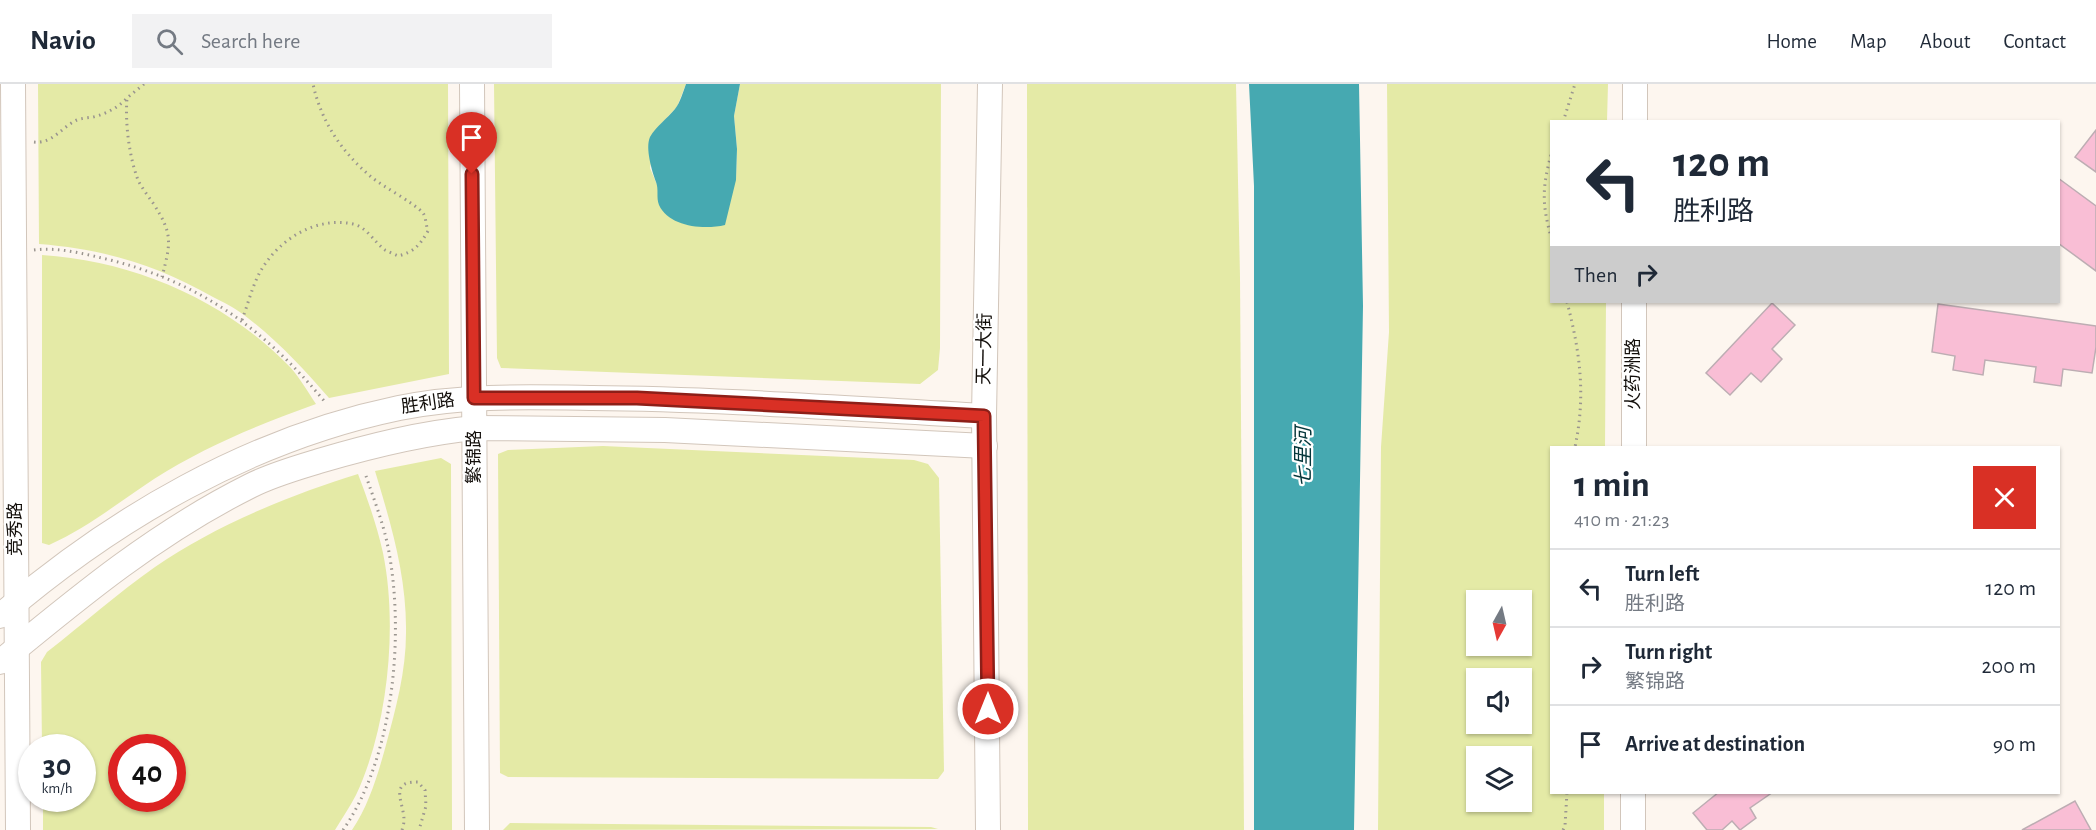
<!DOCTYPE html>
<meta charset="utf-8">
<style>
:root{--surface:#fff;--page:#f2f2f3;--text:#1f2937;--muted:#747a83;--line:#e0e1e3}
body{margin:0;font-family:"Alegreya Sans","Noto Sans SC",sans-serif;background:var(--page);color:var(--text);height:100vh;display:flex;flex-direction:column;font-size:22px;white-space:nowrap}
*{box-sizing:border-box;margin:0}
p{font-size:20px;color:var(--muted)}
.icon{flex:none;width:33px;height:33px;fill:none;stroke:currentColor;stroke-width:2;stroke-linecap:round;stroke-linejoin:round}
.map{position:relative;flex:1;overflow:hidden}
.details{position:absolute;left:1550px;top:362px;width:510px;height:348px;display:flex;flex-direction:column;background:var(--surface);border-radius:0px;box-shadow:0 2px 4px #0004}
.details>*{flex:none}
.hud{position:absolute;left:1550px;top:36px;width:510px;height:183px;border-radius:0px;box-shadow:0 2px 4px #0004;background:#fff;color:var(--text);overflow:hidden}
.needle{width:39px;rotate:188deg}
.tools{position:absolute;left:1466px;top:506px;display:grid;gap:12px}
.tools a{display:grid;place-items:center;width:66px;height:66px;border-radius:0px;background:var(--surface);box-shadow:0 2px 4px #0004;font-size:30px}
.speed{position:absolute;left:18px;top:650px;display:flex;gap:12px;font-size:30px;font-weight:700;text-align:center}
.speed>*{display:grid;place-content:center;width:78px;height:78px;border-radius:50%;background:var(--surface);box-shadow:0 2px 4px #0004;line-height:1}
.speed small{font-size:15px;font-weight:400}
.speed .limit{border:9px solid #d22;background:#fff;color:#111}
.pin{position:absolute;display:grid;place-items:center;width:51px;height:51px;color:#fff;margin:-62px -26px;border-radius:50% 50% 50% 0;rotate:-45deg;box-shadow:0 0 6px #0007}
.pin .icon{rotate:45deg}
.me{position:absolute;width:66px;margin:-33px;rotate:0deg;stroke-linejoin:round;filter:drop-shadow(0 0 4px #0008)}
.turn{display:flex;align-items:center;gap:21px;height:126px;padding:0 24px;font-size:27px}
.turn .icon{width:78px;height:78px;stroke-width:2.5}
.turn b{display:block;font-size:42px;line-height:51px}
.then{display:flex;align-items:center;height:57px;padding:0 24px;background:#0003;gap:12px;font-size:22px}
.round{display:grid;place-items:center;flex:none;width:63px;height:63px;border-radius:0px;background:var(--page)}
.head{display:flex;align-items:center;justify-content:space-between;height:102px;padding:0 24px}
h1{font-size:36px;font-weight:600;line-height:45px}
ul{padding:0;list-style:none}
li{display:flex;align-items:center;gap:18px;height:78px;padding:0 24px;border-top:2px solid var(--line)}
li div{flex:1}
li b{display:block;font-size:22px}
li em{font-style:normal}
header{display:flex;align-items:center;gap:36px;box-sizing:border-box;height:84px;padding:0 30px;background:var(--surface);border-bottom:2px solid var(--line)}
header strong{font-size:28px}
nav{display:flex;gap:33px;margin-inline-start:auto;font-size:21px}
.search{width:420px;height:54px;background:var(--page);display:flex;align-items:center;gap:15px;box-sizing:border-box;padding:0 21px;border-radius:0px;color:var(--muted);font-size:22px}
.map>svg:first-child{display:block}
.green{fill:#e4eaa6;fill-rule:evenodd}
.water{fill:#46a9b1}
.building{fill:#f9bed5;stroke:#bdadb3;stroke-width:1.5}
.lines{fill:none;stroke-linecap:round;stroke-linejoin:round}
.tertiary-casing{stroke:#d2c6bb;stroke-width:26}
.path{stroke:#9a958f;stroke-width:3;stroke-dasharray:1.5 4.5;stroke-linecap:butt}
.tertiary{stroke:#fff;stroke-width:24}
.route-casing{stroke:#8d1f18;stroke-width:15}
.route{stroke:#d93025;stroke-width:10}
.labels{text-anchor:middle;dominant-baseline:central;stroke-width:4.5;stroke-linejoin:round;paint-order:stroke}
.street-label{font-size:18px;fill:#120e0a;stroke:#fff}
.water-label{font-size:20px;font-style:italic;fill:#05363a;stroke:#fff}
</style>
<header>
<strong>Navio</strong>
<div class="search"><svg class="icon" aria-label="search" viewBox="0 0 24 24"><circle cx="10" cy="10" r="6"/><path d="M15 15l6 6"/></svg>Search here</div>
<nav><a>Home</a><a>Map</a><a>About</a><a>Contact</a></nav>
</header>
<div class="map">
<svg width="2096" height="746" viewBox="0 0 2096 746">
<rect width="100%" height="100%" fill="#fdf6ef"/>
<g class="green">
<path d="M38,0H448L449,290L329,314C303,284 276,255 244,231C235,224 223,218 213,213C157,181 103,165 39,160Z"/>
<polygon points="494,0 686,0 677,23 658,43 650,84 658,103 658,117 736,96 737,65 734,32 740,0 941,0 940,264 938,286 920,300 501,284 497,274"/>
<polygon points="1027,0 1236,0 1240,193 1244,746 1028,746"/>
<path d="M1387,0H1608L1607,37L1551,38V218H1606L1605,363H1551V708H1604V746H1378L1381,363L1389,248ZM1476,516H1521V561H1476ZM1476,594H1521V639H1476ZM1476,672H1521V717H1476Z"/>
<path d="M42,171C134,177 225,216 290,283C300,294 308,308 316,320C260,340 204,363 154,395C119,418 87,444 49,461L42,459Z"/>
<polygon points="603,362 914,376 928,380 939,394 944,687 938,695 508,693 500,689 498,370 508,366"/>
<path d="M441,374L451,380L452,746H352C369,721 378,690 386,661C396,624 406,587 406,549C407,493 391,440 375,387Z"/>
<path d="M358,390C368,416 377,442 383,469C398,542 388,643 356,711C350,723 342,734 335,746H43V714H82V663H42L41,578L47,568C83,540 118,509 155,483C214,442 290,411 358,390ZM122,663H172V714H122Z"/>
<polygon points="510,739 931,743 938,745 503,746"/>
</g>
<g class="water">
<path d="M686,0H740L734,32L737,65L736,96L725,141C704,146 669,143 659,121C656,113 659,106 656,98C652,87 645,64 650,53C656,42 667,35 675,25C680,19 683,8 686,0Z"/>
<polygon points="1249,0 1359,0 1363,222 1354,746 1254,746 1254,102"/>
</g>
<g class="building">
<polygon points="2096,46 2096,88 2075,73"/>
<polygon points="2058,94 2096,122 2096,187 2058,159"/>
<polygon points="1772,219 1795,241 1772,265 1782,275 1761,298 1751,289 1730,311 1706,289"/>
<polygon points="1938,220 2096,242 2096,263 2092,289 2063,285 2061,302 2034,298 2036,283 1985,276 1983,291 1953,286 1955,272 1932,268"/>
<polygon points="1719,708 1773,708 1750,724 1756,734 1740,746 1732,737 1722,746 1707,746 1693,729"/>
<polygon points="2075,717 2091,746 2022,746"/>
</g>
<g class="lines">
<g class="tertiary-casing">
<g id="tertiary">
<polyline points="13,0 18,746"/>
<polyline points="472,0 477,746"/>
<polyline points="1635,38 1635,0"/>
<polyline points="1634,363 1634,218"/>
<path d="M0,532C114,434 250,355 399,324C462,311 528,313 592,314C723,315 853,325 984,332"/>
<path d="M0,578C80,512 156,449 250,402C271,391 296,384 319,377C370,362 421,349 475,344L665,346L985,362"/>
<polyline points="988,746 984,332 990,0"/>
<polyline points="1633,746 1633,708"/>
</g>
</g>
<g class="path">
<path d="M144,0L127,14C125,39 129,72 138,96C142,104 148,112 153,119C173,150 171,158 162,193"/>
<polyline points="1563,38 1575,0"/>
<path d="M34,58C52,60 61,44 75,37C80,34 87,34 93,33C106,30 117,24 126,15"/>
<path d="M1551,71C1542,104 1542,120 1551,153"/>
<path d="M34,166C56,163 81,169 102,174C197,196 264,244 325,318"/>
<path d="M1567,218C1580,268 1586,311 1575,363"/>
<path d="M242,236C248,220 252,203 260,188C278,156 315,132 353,140C367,143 374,158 385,166C389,168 394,170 398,172C414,168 420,161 428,147C426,142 426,133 423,129C413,118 383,103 370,92C341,67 321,37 313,0"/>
<path d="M343,746C394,673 405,549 388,463C383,438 373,413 365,389"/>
<path d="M402,746C403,743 404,739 404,736C404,719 388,697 418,698L425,706L426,722L419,746"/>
<polyline points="1563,746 1565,742 1567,708"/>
</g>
<use href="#tertiary" class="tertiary"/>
</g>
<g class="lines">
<g class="route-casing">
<polyline id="route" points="472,90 474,314 637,314 984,332 988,625"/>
</g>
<use href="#route" class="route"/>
</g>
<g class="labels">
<g class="street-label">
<text transform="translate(985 265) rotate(-89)">天一大街</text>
<text transform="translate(1634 290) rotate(-90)">火药洲路</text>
<text transform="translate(428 320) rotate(-8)">胜利路</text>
<text transform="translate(475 373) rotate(-90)">繁锦路</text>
<text transform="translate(16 445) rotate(-90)">竞秀路</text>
</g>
<g class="water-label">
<text transform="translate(1304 373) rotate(-90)">七里河</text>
</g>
</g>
</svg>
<div class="tools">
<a><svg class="needle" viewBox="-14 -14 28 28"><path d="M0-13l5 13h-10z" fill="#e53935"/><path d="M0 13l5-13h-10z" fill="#747a83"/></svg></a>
<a><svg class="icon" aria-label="sound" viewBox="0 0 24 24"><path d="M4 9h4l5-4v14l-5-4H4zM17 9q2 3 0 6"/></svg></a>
<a><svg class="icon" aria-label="layers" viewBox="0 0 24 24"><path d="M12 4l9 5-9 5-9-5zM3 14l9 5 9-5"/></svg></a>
</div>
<div class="speed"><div>30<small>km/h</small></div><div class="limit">40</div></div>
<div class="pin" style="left:472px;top:90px;background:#d93025"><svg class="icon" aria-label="arrive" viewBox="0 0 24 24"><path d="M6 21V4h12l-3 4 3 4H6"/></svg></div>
<svg class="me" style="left:988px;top:625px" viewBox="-20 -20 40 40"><circle r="17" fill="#d93025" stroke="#fff" stroke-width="3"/><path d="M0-11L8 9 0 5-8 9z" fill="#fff"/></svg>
<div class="hud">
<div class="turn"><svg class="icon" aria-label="left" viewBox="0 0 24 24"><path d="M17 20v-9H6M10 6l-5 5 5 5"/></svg><div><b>120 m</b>胜利路</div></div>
<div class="then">Then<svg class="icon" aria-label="right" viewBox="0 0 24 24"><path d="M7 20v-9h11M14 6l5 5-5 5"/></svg></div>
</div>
<section class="details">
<div class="head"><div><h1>1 min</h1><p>410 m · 21:23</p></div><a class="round" style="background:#d93025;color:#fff"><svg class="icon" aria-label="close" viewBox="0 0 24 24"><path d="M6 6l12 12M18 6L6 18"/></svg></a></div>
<ul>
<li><svg class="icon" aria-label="left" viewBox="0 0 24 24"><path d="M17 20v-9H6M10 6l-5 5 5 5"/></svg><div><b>Turn left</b><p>胜利路</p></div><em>120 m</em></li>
<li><svg class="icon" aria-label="right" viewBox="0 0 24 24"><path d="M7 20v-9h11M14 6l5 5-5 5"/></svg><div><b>Turn right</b><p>繁锦路</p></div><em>200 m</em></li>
<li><svg class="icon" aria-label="arrive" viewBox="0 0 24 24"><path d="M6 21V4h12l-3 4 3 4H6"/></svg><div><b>Arrive at destination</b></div><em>90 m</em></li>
</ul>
</section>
</div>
